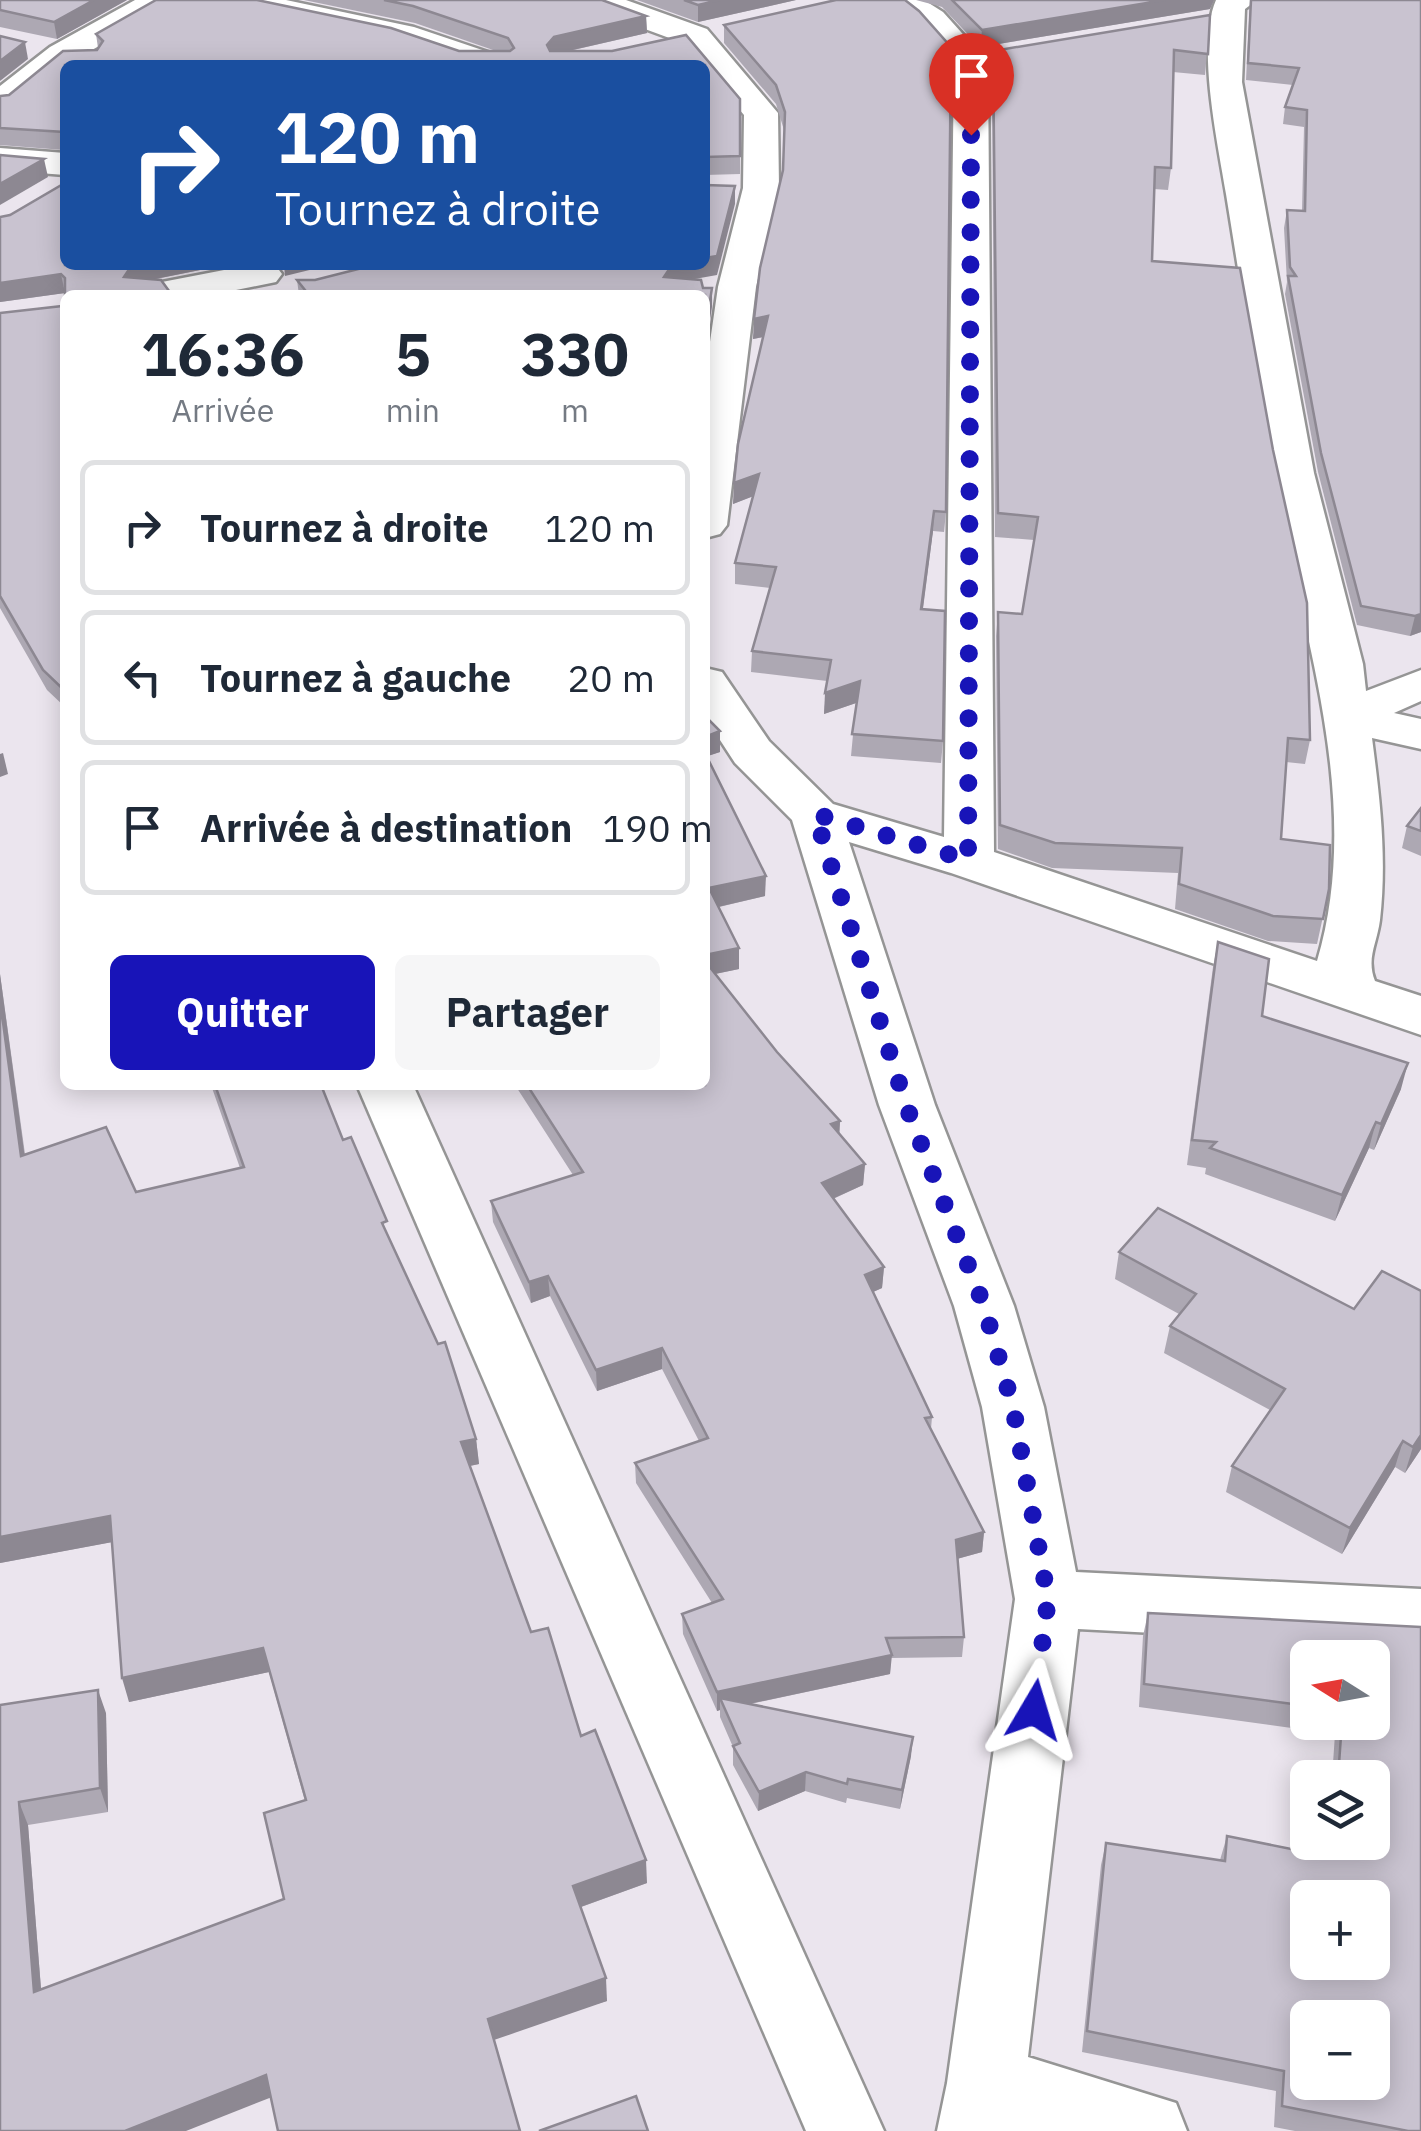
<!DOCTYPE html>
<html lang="fr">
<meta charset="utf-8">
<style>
:root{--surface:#fff;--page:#f6f6f7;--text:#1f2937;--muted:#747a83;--line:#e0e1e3;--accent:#1814b8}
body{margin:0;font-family:"IBM Plex Sans",sans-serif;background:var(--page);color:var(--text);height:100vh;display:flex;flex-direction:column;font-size:38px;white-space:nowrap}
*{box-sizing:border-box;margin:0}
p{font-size:32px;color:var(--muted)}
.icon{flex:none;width:55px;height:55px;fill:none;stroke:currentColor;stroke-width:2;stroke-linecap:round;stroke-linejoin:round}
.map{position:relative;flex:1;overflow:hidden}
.side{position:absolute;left:60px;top:290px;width:650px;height:800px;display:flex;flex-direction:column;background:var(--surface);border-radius:15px;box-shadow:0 5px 25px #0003}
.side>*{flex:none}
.guide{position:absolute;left:60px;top:60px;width:650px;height:210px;border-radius:15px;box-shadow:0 5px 25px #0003;background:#1a4fa0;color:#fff;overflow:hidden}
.needle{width:65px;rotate:281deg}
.tools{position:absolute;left:1290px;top:1640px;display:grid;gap:20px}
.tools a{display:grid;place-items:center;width:100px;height:100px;border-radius:15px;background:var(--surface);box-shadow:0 5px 25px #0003;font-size:50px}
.pin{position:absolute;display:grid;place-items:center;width:85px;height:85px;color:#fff;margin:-102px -42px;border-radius:50% 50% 50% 0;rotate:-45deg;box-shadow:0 0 10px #0007}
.pin .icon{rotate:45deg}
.me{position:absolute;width:110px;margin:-55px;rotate:7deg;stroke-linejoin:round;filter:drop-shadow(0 0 8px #0008)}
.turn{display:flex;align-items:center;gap:35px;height:210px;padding:0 50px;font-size:45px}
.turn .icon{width:130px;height:130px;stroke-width:2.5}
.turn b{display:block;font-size:70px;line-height:85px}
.eta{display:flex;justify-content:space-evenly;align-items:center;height:170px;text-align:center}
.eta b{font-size:60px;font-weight:800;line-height:70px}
.action{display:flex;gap:20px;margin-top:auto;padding:20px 50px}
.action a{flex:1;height:115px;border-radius:15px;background:var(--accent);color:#fff;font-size:40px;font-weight:800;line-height:115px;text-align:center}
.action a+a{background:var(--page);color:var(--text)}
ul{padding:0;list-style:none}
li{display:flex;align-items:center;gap:30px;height:135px;margin:0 20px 15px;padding:0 30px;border:5px solid var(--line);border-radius:15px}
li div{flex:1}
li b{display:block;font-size:38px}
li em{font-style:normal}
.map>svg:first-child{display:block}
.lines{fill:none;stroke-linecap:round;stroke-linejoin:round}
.street-casing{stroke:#959595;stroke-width:5}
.street{fill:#fff;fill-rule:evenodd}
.wall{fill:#ada8b3;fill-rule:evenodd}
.shaded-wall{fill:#8d8892}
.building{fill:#c9c3d0;stroke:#8d8892;stroke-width:2.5;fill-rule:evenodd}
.route{stroke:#1814b8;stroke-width:18;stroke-dasharray:0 32.4}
</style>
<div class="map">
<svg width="1421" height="2131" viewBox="0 0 1421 2131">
<rect width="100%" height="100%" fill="#ebe5ee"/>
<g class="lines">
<g class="street-casing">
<g id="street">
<polygon points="135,0 174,0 169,7 65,65 12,109 0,112 0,86 50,47"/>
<polygon points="224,0 286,0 414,27 506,58 511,65 461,65 394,42 229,7"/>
<polygon points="580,0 626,0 707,29 778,113 779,188 756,287 727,525 720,534 705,538 705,376 718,287 743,188 744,115 683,43 585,7"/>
<path d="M886,0H924L943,12L988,62L994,852L1317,961C1365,801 1301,628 1271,470C1255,378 1241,286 1226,194C1218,145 1196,45 1216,0H1257L1245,9L1242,82L1314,473L1363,664L1366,691L1421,670V701L1394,713L1421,719V749L1372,738C1380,799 1387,858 1380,920C1377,944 1366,958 1375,981L1421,996V1035L951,873L849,842L935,1105L1014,1306L1044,1407L1076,1572L1421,1589V1647L1078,1629L1028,2057L1176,2103L1187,2131H937L947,2083L1015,1599L982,1407L954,1306L879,1105L792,820L735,763L705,717V668L722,672L769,741L833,804L944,837L954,64L921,26Z"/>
<polygon points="0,148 65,153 65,175 0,170"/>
<polygon points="250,265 276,266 282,274 276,282 211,295 131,295 136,287"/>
<polygon points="357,1085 413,1085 884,2131 806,2131"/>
</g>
</g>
<use href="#street" class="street"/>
</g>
<g class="wall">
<polygon points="0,0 127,0 57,39 0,27"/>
<polygon points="156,0 257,0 391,28 459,51 496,51 415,23 304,0 602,0 646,16 647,33 569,51 612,51 686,35 740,99 740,174 705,175 705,65 65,65 65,265 225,265 156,279 161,280 172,295 65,295 65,293 0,302 0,217 10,215 63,184 64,150 0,145 0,96 9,95 63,51 97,50 98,48 96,34"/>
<polygon points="637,0 796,0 698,22"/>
<polygon points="836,0 946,512 944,532 933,531 923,609 943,741 941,763 851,756 856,703 824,714 827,681 751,672 752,651 770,588 735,584 735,563 753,496 733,504 764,337 753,339 783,170 784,130 776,104 724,43 724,25"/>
<polygon points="916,0 1214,0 1210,9 980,47 942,7"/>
<polygon points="1250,0 1421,0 1421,632 1410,636 1357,625 1318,472 1285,294 1287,282 1284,228 1287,210 1302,211 1304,127 1283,124 1285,107 1293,85 1246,80"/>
<polygon points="1210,15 1205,75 1173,72 1171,168 1168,190 1154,189 1152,261 1310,740 1305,764 1286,762 1281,839 1329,889 1317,944 1268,941 1175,909 1178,873 1052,868 998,849 996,636 998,612 1022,614 1034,540 995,537 992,72 993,51"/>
<polygon points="297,280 309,295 299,295"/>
<polygon points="65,302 65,707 47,690 0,608 0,313 62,306"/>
<polygon points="705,716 720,731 720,752 707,756 765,896 719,907 739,969 715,974 777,1052 840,1121 839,1134 865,1164 863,1185 833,1199 884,1267 882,1288 873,1292 932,1417 931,1429 984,1532 982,1552 957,1559 964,1637 962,1657 891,1658 890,1674 750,1704 911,1756 900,1809 847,1798 846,1803 805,1791 758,1811 733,1765 733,1747 720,1717 720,1710 717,1711 683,1634 682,1614 712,1603 636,1483 635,1463 699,1441 662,1369 597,1391 550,1296 531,1303 493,1222 491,1201 573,1175 515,1085 705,1085"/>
<polygon points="1421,808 1421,856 1402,848 1407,826"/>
<polygon points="1218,942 1262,1016 1401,1089 1374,1150 1369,1148 1335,1221 1205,1174 1206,1168 1187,1165 1213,967"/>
<polygon points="0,974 25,1154 136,1192 240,1168 211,1085 321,1085 343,1140 389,1238 476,1439 479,1464 470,1466 531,1632 581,1736 647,1883 581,1907 607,2001 271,2097 0,2131 0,1705 106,1713 108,1812 28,1825 41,1989 284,1899 305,1801 269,1672 129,1702 112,1542 0,1563"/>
<polygon points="1158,1208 1421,1449 1405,1473 1395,1467 1342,1554 1226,1492 1232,1466 1270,1410 1164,1353 1170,1326 1179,1314 1115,1279 1119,1252"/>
<path d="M1148,1613L1421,1627V2131H1295L1274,2127L1276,2091L1082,2052L1101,1865L1106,1843L1220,1860L1227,1836L1305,1852L1306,1846L1327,1850L1328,1842H1372V1778H1332L1335,1734L1139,1707L1143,1636ZM1308,1658L1372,1722H1308Z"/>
</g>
<g class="shaded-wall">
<polygon points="94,0 127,0 57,39 54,22"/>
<polygon points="720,0 796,0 698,22 698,5"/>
<polygon points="1165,0 1214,0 1210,9 980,47 982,30"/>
<polygon points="646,16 647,33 555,54 548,63 547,45 554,37"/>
<polygon points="25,42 28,59 0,81 0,61"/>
<polygon points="44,159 48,177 0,205 0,184"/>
<polygon points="735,186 735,204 717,275 672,283 664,277 672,265 705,265 705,258"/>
<polygon points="132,265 225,265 135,283 124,277"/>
<polygon points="284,265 330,265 285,276"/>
<polygon points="61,274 65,293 0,302 0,283"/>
<polygon points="712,288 712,307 705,350 705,331"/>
<polygon points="768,316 768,336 753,339 754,319"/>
<polygon points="759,474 759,494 733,504 734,483"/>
<polygon points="934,511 933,531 920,630 921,609"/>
<polygon points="1421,614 1421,632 1410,636 1415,616"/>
<polygon points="860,681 859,702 824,714 825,693"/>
<polygon points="720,731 720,752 705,757 705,737"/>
<polygon points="3,753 8,774 0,777 0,754"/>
<polygon points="766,876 765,896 709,909 709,888"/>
<polygon points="739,948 739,969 705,976 705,955"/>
<polygon points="0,974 28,1181 21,1156 0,1000"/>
<polygon points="1408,1063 1401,1089 1374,1150 1381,1124"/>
<polygon points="840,1121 839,1141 831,1124"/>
<polygon points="1376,1122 1369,1148 1335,1221 1342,1195"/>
<polygon points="865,1164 863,1185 821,1204 822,1183"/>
<polygon points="884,1267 882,1288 864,1296 865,1275"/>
<polygon points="548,1276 550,1296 531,1303 529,1282"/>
<polygon points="662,1348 662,1369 597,1391 596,1370"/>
<polygon points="1421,1435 1421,1449 1405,1473 1413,1447"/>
<polygon points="476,1439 479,1464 464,1467 461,1442"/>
<polygon points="1403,1441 1395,1467 1342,1554 1350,1528"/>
<polygon points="110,1516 118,1541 0,1563 0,1537"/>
<polygon points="984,1532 982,1552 953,1560 956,1540"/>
<polygon points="263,1648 269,1672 129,1702 122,1678"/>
<polygon points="892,1655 890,1674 725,1709 720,1698 720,1710 717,1711 717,1692"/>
<polygon points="98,1690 106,1713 108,1812 100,1788"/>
<polygon points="913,1737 911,1756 900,1809 902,1790"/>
<polygon points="806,1772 805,1791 758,1811 759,1792"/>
<polygon points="19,1802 28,1825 43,2014 34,1992"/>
<polygon points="646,1860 647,1883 575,1909 573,1886"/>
<polygon points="606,1978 607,2001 491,2041 488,2019"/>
<polygon points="266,2075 272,2097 186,2131 125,2131"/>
</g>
<g class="building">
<polygon points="0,0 94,0 54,22 0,10"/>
<polygon points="156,0 257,0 391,28 459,51 510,51 514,48 508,38 413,6 384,0 602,0 646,16 554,37 547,45 550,51 612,51 686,35 740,99 740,156 705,157 705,65 65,65 65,265 132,265 124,277 161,280 172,295 65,295 65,278 61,274 0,283 0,217 10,215 63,184 64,132 0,128 0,96 9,95 63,51 97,50 103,41 96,34"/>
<polygon points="684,0 720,0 698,5"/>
<polygon points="836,0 905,0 919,11 951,47 946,512 934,511 921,609 945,611 943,741 852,734 860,681 825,693 831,660 752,651 776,567 735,563 759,474 734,483 738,444 768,316 754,319 760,268 783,170 785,112 776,85 724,25"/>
<polygon points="952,0 1165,0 982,30"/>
<polygon points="1251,0 1421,0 1421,614 1415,616 1361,606 1321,453 1288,276 1296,276 1290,267 1287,210 1305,211 1307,110 1285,107 1299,68 1248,63"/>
<polygon points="1210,15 1208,54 1174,50 1171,168 1155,167 1152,261 1240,268 1273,450 1307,603 1310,740 1288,738 1281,839 1330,845 1329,889 1323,919 1273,916 1179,884 1182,848 1055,843 1000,825 998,612 1022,614 1038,517 998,513 993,51"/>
<polygon points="0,36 25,42 0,61"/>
<polygon points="0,155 44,159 0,184"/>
<polygon points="705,185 735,186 717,256 705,258"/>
<polygon points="374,265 672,265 664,277 701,280 703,288 712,288 705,331 705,295 309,295 297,280 315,280"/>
<polygon points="65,302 65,691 43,670 0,596 0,313 62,306"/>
<polygon points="705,716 720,731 705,737"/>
<polygon points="705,753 766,876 709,888 739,948 705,955"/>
<polygon points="1421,808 1421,831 1407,826"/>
<polygon points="1218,942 1269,959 1262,1016 1408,1063 1381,1124 1376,1122 1342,1195 1210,1148 1216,1142 1192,1140"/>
<polygon points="705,961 777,1052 840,1121 831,1124 865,1164 822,1183 884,1267 865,1275 932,1417 925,1418 984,1532 956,1540 964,1637 886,1638 892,1655 717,1692 682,1614 723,1599 635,1463 708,1438 662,1348 596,1370 548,1276 529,1282 491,1201 583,1172 527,1085 705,1085"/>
<polygon points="0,1000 21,1156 106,1127 136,1192 244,1167 215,1085 321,1085 343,1140 351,1137 387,1221 382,1223 438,1344 445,1342 476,1439 461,1442 531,1632 548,1628 581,1736 595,1730 646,1860 573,1886 606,1978 488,2019 520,2131 278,2131 266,2075 125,2131 0,2131 0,1705 98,1690 100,1788 19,1802 34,1992 284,1899 264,1813 306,1800 263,1648 122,1678 110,1516 0,1537"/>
<polygon points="1158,1208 1354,1309 1382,1271 1421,1291 1421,1435 1413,1447 1403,1441 1350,1528 1232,1466 1285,1389 1170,1326 1196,1294 1119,1252"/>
<path d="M1148,1613L1421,1627V2131H1408L1282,2106L1284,2071L1087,2031L1106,1843L1225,1861L1227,1836L1306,1852V1846L1334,1852L1335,1842H1372V1778H1338L1342,1722H1372V1658H1308V1706L1144,1684ZM1308,1898H1372V1962H1308ZM1308,2018H1372V2082H1308Z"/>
<polygon points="720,1698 913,1737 902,1790 848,1779 847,1784 806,1772 759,1792 733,1746 740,1743"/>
<polygon points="636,2096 648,2131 539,2131"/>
</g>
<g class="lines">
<polyline class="route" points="971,135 968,860 815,814 906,1105 984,1306 1013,1407 1048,1599 1034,1710"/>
</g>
</svg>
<div class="tools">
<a><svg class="needle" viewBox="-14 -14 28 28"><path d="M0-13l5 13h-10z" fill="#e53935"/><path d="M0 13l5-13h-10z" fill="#747a83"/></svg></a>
<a><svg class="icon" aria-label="layers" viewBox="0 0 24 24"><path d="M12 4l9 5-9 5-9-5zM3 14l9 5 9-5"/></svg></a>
<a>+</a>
<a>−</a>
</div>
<div class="pin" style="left:971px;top:135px;background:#d93025"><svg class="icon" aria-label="arrive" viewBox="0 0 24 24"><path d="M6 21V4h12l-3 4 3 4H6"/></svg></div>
<svg class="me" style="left:1034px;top:1710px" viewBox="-20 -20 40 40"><path d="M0-17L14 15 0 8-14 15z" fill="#1814b8" stroke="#fff" stroke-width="4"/></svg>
<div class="guide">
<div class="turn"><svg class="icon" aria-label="right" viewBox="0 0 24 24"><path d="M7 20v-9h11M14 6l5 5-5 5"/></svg><div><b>120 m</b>Tournez à droite</div></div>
</div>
<section class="side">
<div class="eta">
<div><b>16:36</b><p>Arrivée</p></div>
<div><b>5</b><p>min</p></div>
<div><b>330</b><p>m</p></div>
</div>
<ul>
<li><svg class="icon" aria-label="right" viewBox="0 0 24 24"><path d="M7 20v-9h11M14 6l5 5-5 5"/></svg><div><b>Tournez à droite</b></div><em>120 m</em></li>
<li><svg class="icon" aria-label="left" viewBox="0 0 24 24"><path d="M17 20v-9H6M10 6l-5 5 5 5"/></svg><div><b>Tournez à gauche</b></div><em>20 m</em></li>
<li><svg class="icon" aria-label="arrive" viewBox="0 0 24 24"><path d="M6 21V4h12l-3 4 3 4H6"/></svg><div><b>Arrivée à destination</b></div><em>190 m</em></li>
</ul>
<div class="action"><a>Quitter</a><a>Partager</a></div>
</section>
</div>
